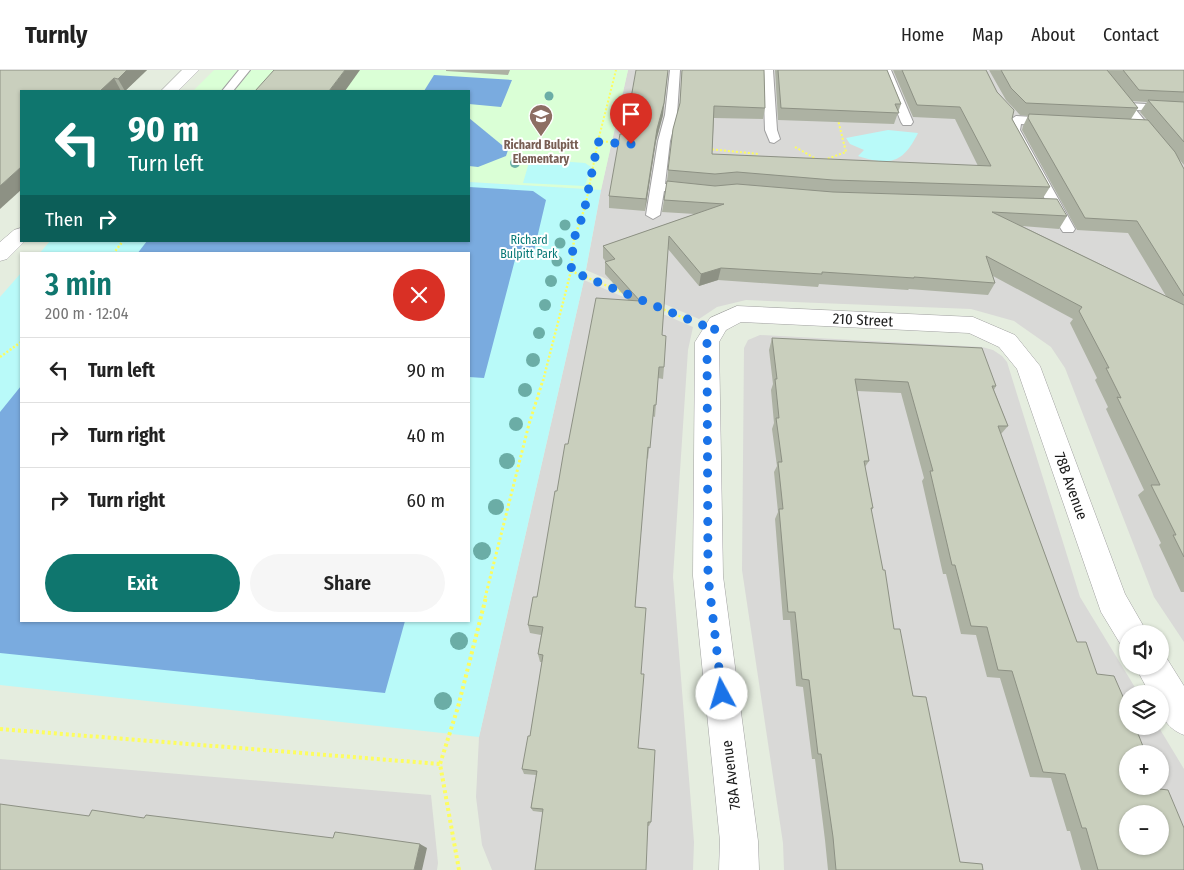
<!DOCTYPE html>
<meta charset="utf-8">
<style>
:root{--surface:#fff;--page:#f6f6f6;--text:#222;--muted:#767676;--line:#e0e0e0;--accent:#0f766e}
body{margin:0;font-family:"Fira Sans Condensed",sans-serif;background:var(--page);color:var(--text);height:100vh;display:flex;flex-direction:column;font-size:19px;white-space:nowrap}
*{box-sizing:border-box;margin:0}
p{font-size:16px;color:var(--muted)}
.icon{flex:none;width:28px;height:28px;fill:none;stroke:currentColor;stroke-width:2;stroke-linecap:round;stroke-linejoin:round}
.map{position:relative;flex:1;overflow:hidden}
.sheet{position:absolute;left:20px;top:182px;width:450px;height:370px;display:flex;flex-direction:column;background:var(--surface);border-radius:0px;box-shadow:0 1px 4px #0004}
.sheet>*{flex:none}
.hud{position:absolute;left:20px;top:20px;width:450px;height:152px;border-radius:0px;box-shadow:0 1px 4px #0004;background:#0f766e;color:#fff;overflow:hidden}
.buttons{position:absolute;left:1119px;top:555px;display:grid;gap:10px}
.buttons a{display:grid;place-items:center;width:50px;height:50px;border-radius:50%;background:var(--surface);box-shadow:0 1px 4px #0004;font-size:25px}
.pin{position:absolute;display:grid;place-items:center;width:42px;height:42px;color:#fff;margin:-51px -21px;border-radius:50% 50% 50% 0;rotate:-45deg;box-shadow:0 0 5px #0007}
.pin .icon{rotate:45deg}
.me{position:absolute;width:55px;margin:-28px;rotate:354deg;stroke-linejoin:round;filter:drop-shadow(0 0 4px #0008)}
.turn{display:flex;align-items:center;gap:18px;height:105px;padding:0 25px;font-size:22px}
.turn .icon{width:65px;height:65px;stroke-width:2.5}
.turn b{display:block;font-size:35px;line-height:42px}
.then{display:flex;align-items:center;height:48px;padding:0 25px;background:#0003;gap:10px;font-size:19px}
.round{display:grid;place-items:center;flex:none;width:52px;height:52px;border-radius:26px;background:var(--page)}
.headline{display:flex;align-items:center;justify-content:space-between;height:85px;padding:0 25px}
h1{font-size:30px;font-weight:600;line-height:38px;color:var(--accent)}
.button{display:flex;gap:10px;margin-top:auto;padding:10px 25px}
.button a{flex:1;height:58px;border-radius:30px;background:var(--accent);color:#fff;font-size:20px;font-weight:600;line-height:58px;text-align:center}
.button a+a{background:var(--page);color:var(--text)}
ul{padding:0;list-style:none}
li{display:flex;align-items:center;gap:15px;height:65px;padding:0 25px;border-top:1px solid var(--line)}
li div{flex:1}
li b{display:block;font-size:19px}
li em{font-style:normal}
header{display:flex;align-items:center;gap:30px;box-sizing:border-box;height:70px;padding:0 25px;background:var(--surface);border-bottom:1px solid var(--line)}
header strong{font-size:24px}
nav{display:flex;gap:28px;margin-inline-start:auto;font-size:18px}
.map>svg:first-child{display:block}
.residential{fill:#d9d9d7;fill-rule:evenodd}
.education{fill:#daffd6}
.park{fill:#b9faf9}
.pitch{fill:#7aabdf}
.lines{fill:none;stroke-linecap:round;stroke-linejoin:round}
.service-casing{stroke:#a1a1a1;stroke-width:2}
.minor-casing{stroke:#a1a1a1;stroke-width:1}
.tertiary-casing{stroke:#a1a1a1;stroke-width:1}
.path-far3{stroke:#fdfd60;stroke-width:2;stroke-dasharray:2 2;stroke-linecap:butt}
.path-far2{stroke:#fdfd60;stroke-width:2.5;stroke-dasharray:2 2;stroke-linecap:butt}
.path-far1{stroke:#fdfd60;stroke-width:3;stroke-dasharray:2.5 2.5;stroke-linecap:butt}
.path{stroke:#fdfd60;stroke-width:4;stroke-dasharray:3 3;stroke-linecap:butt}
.service{fill:#fff;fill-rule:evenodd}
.minor{fill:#fff;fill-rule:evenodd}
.tertiary{fill:#fff;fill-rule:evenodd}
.tree{fill:#6bada6}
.wall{fill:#adb2a3;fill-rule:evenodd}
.shaded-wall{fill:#8d9184}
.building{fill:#c9cfbd;stroke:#8d9184;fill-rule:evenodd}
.route{stroke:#1a73e8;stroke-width:9;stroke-dasharray:0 16.2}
.labels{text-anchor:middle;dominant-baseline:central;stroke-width:4;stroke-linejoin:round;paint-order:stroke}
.far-education-label{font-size:12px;font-weight:bold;fill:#785e54;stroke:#fff}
.far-park-label{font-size:12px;fill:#087977;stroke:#fff}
.street-label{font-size:15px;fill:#1a1a1a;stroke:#fff}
</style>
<header>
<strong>Turnly</strong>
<nav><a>Home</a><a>Map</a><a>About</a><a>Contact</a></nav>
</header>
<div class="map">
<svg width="1184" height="800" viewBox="0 0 1184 800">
<rect width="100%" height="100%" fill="#e5eddf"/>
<g class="residential">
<polygon points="628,0 1184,0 1184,572 1154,527 1065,298 1051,277 1014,251 971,239 746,230 717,237 699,249 586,200 601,120"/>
<polygon points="584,210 693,257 688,280 673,507 694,772 693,800 492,800 482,775 476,727 479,667"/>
<path d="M760,265L982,277L993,280L1002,286L1007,292L1080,527L1139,624H1128V656H1158L1184,699V800H784L783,773L742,500L744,278L748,270ZM1128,684H1160V716H1128ZM1128,744H1160V776H1128Z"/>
<polygon points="0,689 431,725 438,793 437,800 0,800"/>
</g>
<polygon class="education" points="214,0 628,0 601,120 469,112 469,21 193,21"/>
<g class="park">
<path d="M888,60L918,63C903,94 889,96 858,86L864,80L850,74L846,68Z"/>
<polygon points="530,89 585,93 591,97 585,116 523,113"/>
<polygon points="469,112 601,120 584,210 479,667 0,615 0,227 21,203 21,551 469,551 469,184 39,184 50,171 469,171"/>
</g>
<g class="pitch">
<polygon points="434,5 512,10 501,37 469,34 469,21 424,21"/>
<polygon points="469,48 508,80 506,86 478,97 469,96"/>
<polygon points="469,117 533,121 546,130 533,185 516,186 484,308 469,307 469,184 137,184 147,171 469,171"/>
<polygon points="21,316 21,551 405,551 385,623 0,583 0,342"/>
</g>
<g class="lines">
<g class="service-casing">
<g id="service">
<polygon points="239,0 250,0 233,21 222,21"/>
<polygon points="670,0 680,0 677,45 670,71 665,114 691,116 698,120 691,124 664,121 660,145 653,149 646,145 658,71 665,45"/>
<polygon points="763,0 773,0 777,60 780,69 774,73 770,72 765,60"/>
<polygon points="881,0 891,0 913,52 911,55 903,55 901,52"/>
<polygon points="1127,33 1184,36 1184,42 1136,40 1160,69 1154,73 1150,72 1121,36"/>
<polygon points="1016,46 1051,48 1057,52 1051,56 1021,54 1020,60 1075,159 1073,162 1063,162 1061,159 1008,60 1010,50"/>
</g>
</g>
<g class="minor-casing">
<g id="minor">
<polygon points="737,236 973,247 1015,265 1040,296 1125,524 1148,564 1128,564 1128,578 1121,575 1101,542 1017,299 999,277 969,263 741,252 726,260 719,272 723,506 758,771 759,800 719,800 720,771 693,506 695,272 710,248"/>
<path d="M1160,583L1164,584L1184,616V665C1164,657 1160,644 1160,624H1150L1135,596H1160Z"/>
</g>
</g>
<g class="tertiary-casing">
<g id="tertiary">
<polygon points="182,0 199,0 178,21 161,21"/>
<polygon points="21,158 21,171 25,171 7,189 0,191 0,172 14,160"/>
</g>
</g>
<g class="path-far3">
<polyline points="598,71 622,73"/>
<polyline points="795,77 818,90"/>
<polyline points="708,79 759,84"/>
<polyline points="824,90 846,82 838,50"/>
<polyline points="585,138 598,71 616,0"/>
</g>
<g class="path-far2">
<polyline points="113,184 123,171"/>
<polyline points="571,201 622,222"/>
<polyline points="660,238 689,250"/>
<polyline points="0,287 21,272"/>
<polyline points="543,311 571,201 574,169 585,137"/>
</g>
<polyline class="path-far1" points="485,528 529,354 543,310"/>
<g class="path">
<polyline points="0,659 440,694"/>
<polyline points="459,800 440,694 458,637 486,527"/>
</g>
<use href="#service" class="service"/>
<use href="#minor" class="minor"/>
<use href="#tertiary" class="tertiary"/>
</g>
<g class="tree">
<circle cx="549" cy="26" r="4.5"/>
<circle cx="515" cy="93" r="5"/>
<circle cx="565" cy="155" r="5.5"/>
<circle cx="560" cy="173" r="5.5"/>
<circle cx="557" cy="191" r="5.5"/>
<circle cx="551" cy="211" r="6"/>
<circle cx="545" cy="235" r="6"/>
<circle cx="539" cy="263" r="6"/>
<circle cx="533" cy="290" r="7"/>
<circle cx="525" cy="320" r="7"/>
<circle cx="516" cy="354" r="7"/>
<circle cx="507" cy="391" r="8"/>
<circle cx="496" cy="437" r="8"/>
<circle cx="482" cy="481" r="9"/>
<circle cx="459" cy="571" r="9"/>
<circle cx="443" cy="631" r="9"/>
</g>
<g class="wall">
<polygon points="0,0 147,0 125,21 21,21"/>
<polygon points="446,0 510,0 508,5 446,1"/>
<path d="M682,0H764L765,38L763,49L714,48L712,84L978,96L955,49L913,47L893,0H986L997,22L1050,117L1043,128L1067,146L1059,159L1022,156L1166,226L1128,163L1077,160L1022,60L1023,56L1028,46L1020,45L1006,30L989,0H1184V95L1179,89L1184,99V522H1181L1159,475L1161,473L1138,425L1144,420L1106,339L1108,337L1095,310L1097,308L1070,253L1073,249L993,206L995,213L988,225L909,219L908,220L819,214L818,217L718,210L699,216L668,179L662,265L664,297L663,309L658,308L655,347L652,346L648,389L647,388L635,537L641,604L638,678L651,752L649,756L533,741L531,738L536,705L524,704L522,699L530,666L542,592H540L538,584L541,565L530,563L528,555L537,527L557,421L568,374L628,230L605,204V192H606L603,188V176L695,144L662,142L664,130L667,111L673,59L680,36ZM1132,31L1147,32L1140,42L1147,50L1131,49L1138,38Z"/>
<polygon points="775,0 887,0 901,34 894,54 778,50"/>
<polygon points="663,45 656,71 645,141 609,138 609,126 622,64"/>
<polygon points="772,268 996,316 994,320 1008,356 1001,364 1077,572 1097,604 1184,800 1081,800 1070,761 1067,761 1051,708 1030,707 1000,608 987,607 976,565 961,564 946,504 943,504 922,411 924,408 901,323 857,321 869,391 865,397 873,438 871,441 894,559 960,792 983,800 828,800 825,770 815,689 812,689 803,617 796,616 790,550 783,550 775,449 778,442 774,402 777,396 772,359 774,353 771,320 773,314 769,280"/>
</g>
<g class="shaded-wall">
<polygon points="127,0 147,0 125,21 118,9"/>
<polygon points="345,0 360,0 345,21 329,21"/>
<polygon points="668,0 663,45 656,71 645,141 646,129 657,59"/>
<polygon points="114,8 121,21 100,21"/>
<polygon points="21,97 21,120 0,139 0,116"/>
<polygon points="721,198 718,210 699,216 701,204"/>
<polygon points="420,774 427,778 422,800 414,800"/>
</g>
<g class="building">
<polygon points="0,0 127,0 118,9 114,8 100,21 21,21 21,97 0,116"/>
<polygon points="274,0 345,0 329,21 255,21"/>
<polygon points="636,0 668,0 664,33 657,59 646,129 609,126 620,64 622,64 631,28"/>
<polygon points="682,0 764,0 765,38 714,36 712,84 991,96 960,37 917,35 902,0 986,0 997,22 1014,40 1012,49 1050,117 833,110 737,102 715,104 668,100 673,59 680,33"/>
<polygon points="778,0 887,0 901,34 895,34 899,43 781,38"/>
<polygon points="1001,0 1107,0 1138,38 1026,33 1011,18"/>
<polygon points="1123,0 1184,0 1184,22 1139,20"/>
<polygon points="1148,30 1184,32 1184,72"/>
<polygon points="1029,44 1148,50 1175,82 1184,99 1184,226 1137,151 1085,148 1028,48"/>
<polygon points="667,111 715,116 737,114 833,122 1057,129 1067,146 992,142 1184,235 1184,487 1173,465 1176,465 1151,415 1160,415 1117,327 1121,328 1106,298 1109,298 1079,241 1082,237 986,186 995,213 914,207 914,208 822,202 822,204 721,198 701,204 669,166 662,265 666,266 664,297 659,297 656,335 654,335 650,378 648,377 635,537 646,538 641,604 644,604 638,678 655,680 651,752 648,752 646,800 535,800 543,739 531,738 537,701 522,699 528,666 530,666 543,585 538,584 543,557 528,555 533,527 537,527 555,421 557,421 565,374 568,374 596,228 640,231 605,192 615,189 603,176 724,134 664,130"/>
<path d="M772,268L982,278L996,316H992L1008,356H998L1077,572H1086L1097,604L1114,606L1128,638V656H1135L1146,684H1128V716H1159L1160,719L1168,720L1184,758V800H1098L1086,758H1082L1065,704L1043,702L1012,601L998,600L987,557L971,556L955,495H952L930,401H933L908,312L855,309L869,391H864L873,438H871L883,500H885L894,559H900L913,626L926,627L960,792L982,794L983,800H836L833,767L821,684H818L809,610L802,609L795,542H788L779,439H783L778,392H782L776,348H779L775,309H777ZM1128,744H1160V776H1128Z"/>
<polygon points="0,734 89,746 92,740 144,748 146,745 333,768 335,762 420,774 414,800 0,800"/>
</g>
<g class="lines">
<path class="route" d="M631,74L598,72L583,147C572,164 573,182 571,201L702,255L716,257L707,272L708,506L722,624"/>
</g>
<defs>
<g id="school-pin" transform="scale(1.25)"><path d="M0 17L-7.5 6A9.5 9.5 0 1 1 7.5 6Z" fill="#8d6e63" stroke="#fff"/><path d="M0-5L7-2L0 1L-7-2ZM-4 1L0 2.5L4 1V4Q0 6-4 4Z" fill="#fff"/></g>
</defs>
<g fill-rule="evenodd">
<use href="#school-pin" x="541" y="46"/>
</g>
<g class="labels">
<g class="far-education-label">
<text x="541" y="75">Richard Bulpitt<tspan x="541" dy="14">Elementary</tspan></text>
</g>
<g class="far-park-label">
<text x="529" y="170">Richard<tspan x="529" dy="14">Bulpitt Park</tspan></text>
</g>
<g class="street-label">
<text transform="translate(863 250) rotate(3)">210 Street</text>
<text transform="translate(1071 416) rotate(70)">78B Avenue</text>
<text transform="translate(731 705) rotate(-97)">78A Avenue</text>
</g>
</g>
</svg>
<div class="buttons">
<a><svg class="icon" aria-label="sound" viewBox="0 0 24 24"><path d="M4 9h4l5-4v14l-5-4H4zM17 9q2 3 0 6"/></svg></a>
<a><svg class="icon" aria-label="layers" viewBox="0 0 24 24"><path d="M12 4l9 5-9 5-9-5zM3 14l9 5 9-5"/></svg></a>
<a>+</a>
<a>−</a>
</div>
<div class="pin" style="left:631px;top:74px;background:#d93025"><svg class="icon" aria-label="arrive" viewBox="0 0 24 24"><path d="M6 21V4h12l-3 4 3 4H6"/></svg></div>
<svg class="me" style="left:722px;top:624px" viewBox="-20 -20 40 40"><circle r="19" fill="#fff"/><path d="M0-13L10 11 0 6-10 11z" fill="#1a73e8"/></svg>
<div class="hud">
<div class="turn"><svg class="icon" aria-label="left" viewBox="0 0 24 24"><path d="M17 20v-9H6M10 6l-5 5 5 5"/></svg><div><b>90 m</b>Turn left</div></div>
<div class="then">Then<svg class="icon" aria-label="right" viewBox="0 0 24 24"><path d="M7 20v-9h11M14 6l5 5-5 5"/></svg></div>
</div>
<section class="sheet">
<div class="headline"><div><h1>3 min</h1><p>200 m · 12:04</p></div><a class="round" style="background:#d93025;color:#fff"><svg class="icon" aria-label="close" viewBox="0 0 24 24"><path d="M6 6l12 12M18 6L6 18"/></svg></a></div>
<ul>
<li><svg class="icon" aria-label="left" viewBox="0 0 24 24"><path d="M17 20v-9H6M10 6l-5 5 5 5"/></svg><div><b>Turn left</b></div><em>90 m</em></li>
<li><svg class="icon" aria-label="right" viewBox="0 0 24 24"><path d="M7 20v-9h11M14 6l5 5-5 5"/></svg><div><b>Turn right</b></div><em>40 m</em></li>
<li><svg class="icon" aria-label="right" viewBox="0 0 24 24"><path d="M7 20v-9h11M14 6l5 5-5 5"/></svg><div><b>Turn right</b></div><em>60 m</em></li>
</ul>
<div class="button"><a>Exit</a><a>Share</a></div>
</section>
</div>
